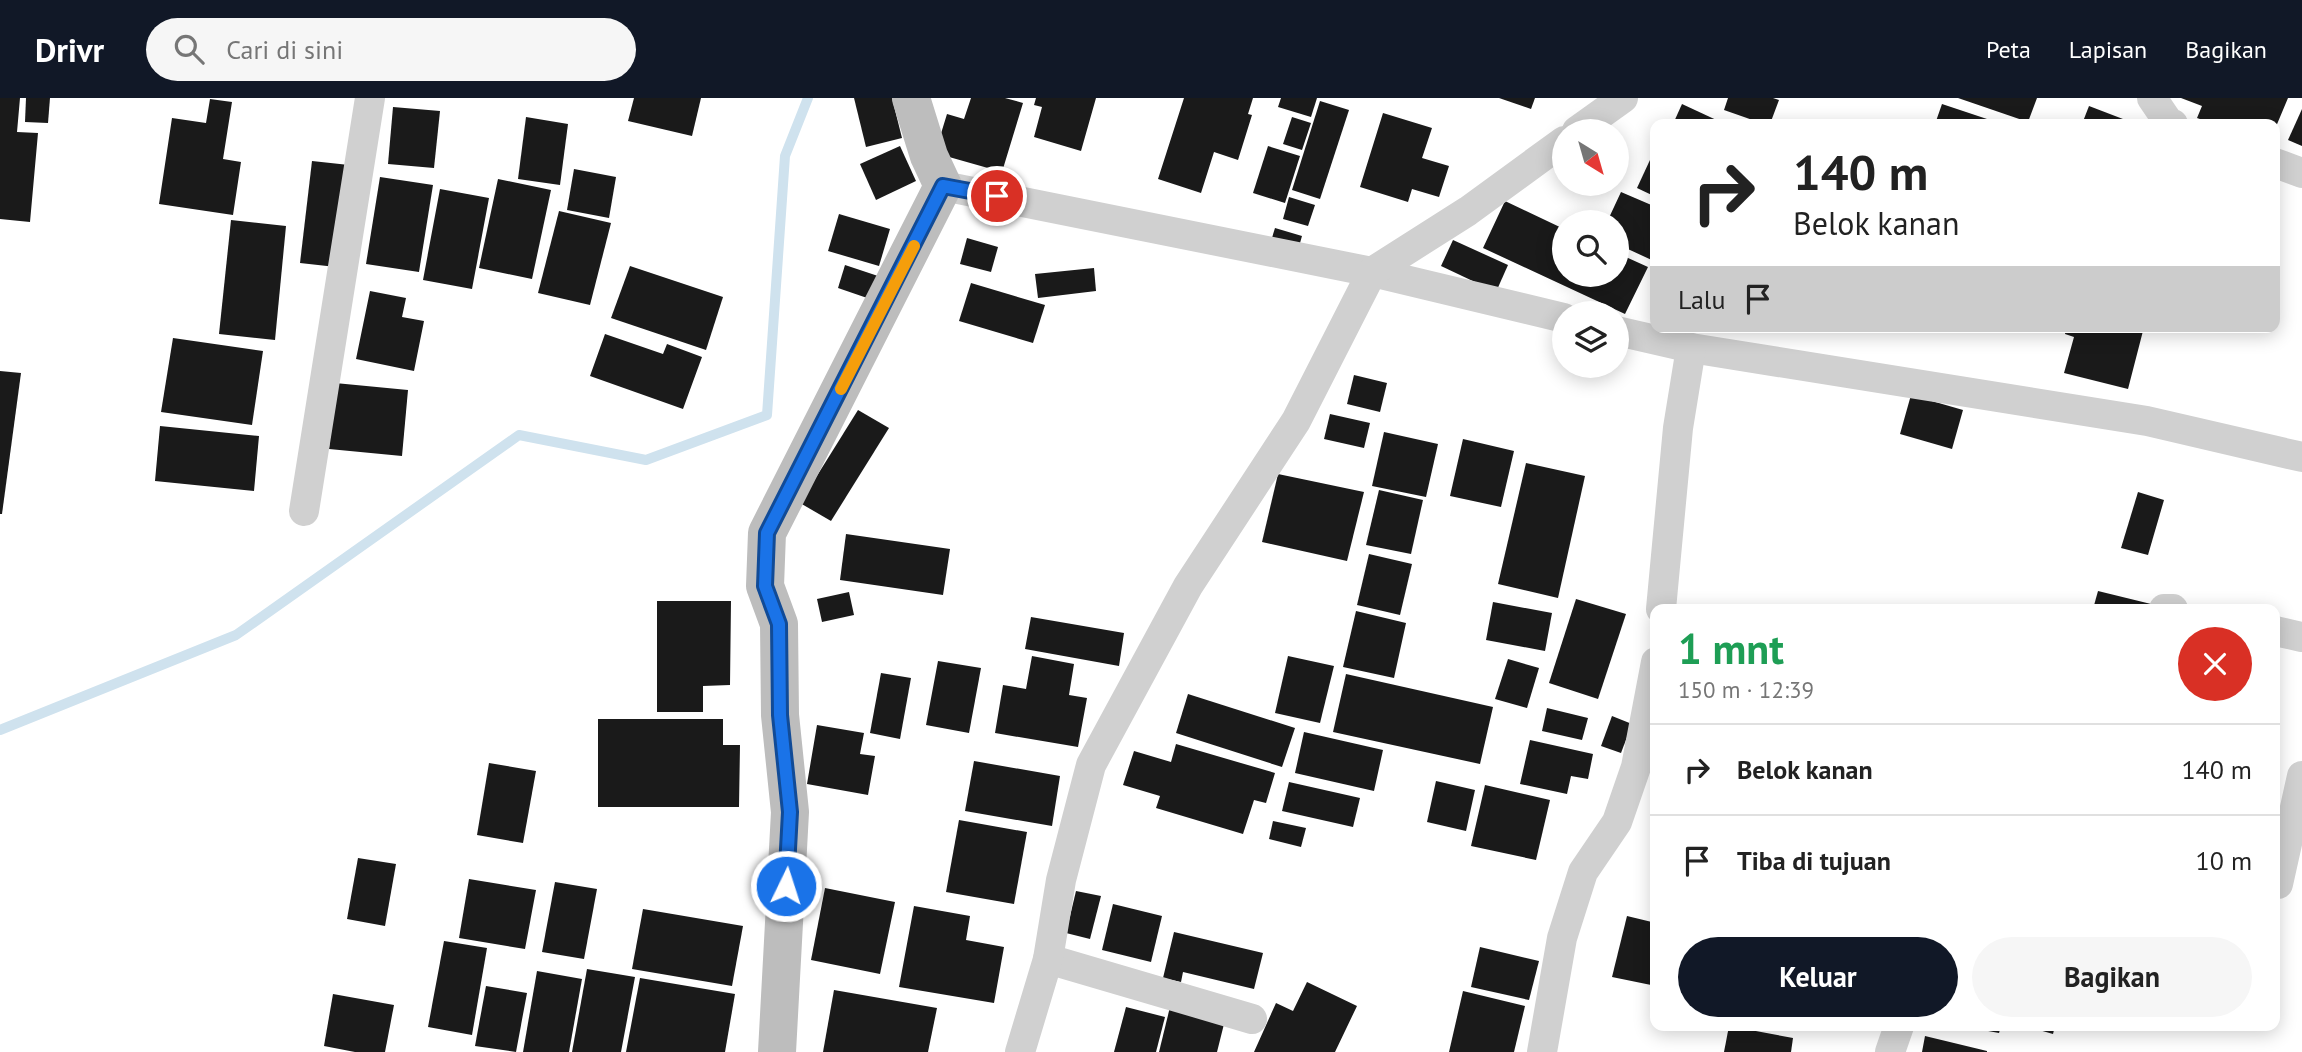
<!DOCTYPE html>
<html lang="id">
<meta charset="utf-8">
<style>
:root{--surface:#fff;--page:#f6f6f6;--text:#222;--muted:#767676;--line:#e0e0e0;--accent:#111827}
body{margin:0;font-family:"PT Sans",sans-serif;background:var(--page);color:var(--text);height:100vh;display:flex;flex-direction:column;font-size:26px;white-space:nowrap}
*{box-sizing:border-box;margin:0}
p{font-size:23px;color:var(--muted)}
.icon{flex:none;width:38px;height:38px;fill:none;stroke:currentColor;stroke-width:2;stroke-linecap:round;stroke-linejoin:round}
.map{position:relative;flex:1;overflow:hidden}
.sheet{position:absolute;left:1650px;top:506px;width:630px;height:427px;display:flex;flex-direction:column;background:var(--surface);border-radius:14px;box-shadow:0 4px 18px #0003}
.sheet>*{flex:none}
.banner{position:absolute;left:1650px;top:21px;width:630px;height:214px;border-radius:14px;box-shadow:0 4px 18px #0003;background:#fff;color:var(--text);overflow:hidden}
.needle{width:46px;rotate:143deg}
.controls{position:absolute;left:1552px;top:21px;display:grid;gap:14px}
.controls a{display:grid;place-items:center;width:77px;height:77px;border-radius:50%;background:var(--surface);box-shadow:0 4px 18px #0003;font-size:35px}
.pin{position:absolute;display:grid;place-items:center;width:60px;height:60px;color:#fff;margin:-30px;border:4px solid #fff;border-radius:50%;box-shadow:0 2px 7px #0007}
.me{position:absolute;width:77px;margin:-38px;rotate:4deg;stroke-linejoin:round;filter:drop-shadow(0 0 5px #0008)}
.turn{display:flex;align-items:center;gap:24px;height:147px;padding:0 28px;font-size:32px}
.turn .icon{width:91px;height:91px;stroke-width:2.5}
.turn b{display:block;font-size:49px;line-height:60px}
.then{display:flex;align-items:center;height:66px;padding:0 28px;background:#0003;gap:14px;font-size:26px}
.round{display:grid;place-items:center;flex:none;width:74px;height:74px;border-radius:37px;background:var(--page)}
.overview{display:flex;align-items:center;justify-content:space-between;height:119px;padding:0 28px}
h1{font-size:42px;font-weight:600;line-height:52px;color:#1e9e55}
.button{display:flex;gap:14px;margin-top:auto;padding:14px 28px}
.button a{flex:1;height:80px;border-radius:42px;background:var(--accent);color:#fff;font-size:28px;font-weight:600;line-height:80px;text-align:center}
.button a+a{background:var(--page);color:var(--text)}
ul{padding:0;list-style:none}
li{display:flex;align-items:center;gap:21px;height:91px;padding:0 28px;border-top:2px solid var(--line)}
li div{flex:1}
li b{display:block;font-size:26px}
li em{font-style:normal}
header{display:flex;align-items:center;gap:42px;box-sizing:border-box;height:98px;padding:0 35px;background:var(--accent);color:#fff}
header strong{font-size:33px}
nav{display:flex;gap:38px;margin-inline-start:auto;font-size:24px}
.search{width:490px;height:63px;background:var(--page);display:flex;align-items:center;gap:18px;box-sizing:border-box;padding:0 24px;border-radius:38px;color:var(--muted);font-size:26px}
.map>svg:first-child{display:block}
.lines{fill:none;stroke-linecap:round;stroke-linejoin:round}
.stream{stroke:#cfe2ee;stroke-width:10}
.building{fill:#1a1a1a}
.street{stroke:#d0d0d0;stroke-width:30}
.secondary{stroke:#bdbdbd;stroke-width:38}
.route-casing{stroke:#114b97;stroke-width:18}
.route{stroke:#1a73e8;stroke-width:12}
.slow{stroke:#f59e0b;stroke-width:12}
</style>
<header>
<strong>Drivr</strong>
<div class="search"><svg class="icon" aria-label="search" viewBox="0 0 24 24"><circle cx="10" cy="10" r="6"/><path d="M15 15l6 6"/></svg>Cari di sini</div>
<nav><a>Peta</a><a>Lapisan</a><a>Bagikan</a></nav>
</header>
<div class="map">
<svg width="2302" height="954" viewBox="0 0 2302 954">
<rect width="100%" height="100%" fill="#fff"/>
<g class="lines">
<polyline class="stream" points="0,632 236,537 519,337 646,362 767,317 785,58 808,0"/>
</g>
<g class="building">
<polygon points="0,0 20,0 17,34 38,35 30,124 0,121"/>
<polygon points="26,0 50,0 48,25 25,24"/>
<polygon points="634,0 701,0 692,38 628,23"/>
<polygon points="854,0 892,0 902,40 866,49"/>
<polygon points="971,0 1005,0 1023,5 1002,74 935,55 947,16 964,21"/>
<polygon points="1036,0 1096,0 1081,53 1034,39 1042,9 1034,7"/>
<polygon points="1184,0 1253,0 1248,16 1252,17 1238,62 1214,54 1201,95 1158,81"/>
<polygon points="1281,0 1317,0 1311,19 1278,9"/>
<polygon points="1499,0 1535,0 1531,11"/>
<polygon points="1728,0 1773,0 1779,2 1770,26 1764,26 1724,12"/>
<polygon points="1958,0 2037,0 2028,24"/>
<polygon points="2181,0 2288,0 2275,31 2275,26 2214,26 2197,20 2202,8"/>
<polygon points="210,1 232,4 223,61 241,64 233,117 159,106 172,20 206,25"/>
<polygon points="1320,3 1349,12 1320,101 1292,92"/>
<polygon points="1682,6 1725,26 1673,26"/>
<polygon points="1942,6 2002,26 1935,26"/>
<polygon points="2089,8 2136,26 2082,26"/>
<polygon points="393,9 440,13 434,70 388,66"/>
<polygon points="2302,11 2302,48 2288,42"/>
<polygon points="1383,15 1432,30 1422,60 1449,68 1439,99 1412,91 1408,104 1360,89"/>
<polygon points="526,19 568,26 560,87 518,81"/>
<polygon points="1292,19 1311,25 1302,52 1283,46"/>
<polygon points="900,48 916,83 876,102 860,66"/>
<polygon points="1268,48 1300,58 1285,105 1253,95"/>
<polygon points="1656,49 1656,99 1637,90"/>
<polygon points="312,63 349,67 336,169 300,165"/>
<polygon points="574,71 616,79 609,120 567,112"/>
<polygon points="380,79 433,87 419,174 366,166"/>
<polygon points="498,81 551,92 532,181 479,170"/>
<polygon points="440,91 489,100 472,191 423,182"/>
<polygon points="1621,94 1656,109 1656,164 1617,146 1617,124 1607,124"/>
<polygon points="1289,99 1315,107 1308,128 1283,121"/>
<polygon points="1505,103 1564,131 1564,177 1617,177 1617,155 1648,169 1625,216 1483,150"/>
<polygon points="559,113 611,125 590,207 538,195"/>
<polygon points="839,116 890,131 879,168 828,153"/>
<polygon points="231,122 286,128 275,242 219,236"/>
<polygon points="1275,130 1302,138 1298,152 1271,143"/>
<polygon points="967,140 998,149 991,174 960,166"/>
<polygon points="1453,142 1508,167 1496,194 1441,168"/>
<polygon points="845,167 881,179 873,202 838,190"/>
<polygon points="630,168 723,199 706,252 611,220"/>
<polygon points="1094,170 1096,193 1038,200 1035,176"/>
<polygon points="971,185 1045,207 1033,245 959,223"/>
<polygon points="370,193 406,200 402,219 424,223 414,273 356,261"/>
<polygon points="1990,229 2006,229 2004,235"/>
<polygon points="2066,229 2144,229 2128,291 2064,275 2074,239 2065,236"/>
<polygon points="605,236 663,256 667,246 702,259 683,311 590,278"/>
<polygon points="173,240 263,253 252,327 161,314"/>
<polygon points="0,273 21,275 2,416 0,416"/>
<polygon points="1354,277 1387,285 1380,314 1347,306"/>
<polygon points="335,285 408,292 402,358 329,351"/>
<polygon points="1911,297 1963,312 1952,351 1900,336"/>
<polygon points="858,312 889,330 831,423 800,405"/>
<polygon points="1330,316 1370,325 1364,350 1324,341"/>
<polygon points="160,328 259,338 254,393 155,383"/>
<polygon points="1384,334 1438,346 1426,399 1372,388"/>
<polygon points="1463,341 1514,353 1501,409 1450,398"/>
<polygon points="1526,365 1585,378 1558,500 1498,486"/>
<polygon points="1278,376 1364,394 1347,463 1262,444"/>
<polygon points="1379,392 1423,402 1411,456 1366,447"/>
<polygon points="2138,394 2164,402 2148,457 2121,450"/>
<polygon points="846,436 950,451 943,497 840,482"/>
<polygon points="1369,456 1412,466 1400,517 1357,507"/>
<polygon points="2098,493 2151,506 2150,511 2093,511"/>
<polygon points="849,494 854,517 822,524 817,501"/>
<polygon points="1576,501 1626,516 1598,601 1549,585"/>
<polygon points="657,503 731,503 730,587 703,588 703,614 657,614"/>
<polygon points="1493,504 1552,515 1545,553 1486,542"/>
<polygon points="1356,513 1406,525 1394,580 1343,569"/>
<polygon points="1031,519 1124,535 1119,568 1025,551"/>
<polygon points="1032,558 1074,566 1069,597 1087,600 1078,649 995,635 1003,587 1026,591"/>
<polygon points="1288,558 1334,568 1320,625 1275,615"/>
<polygon points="1508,561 1539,570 1527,610 1495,601"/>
<polygon points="938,563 981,570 969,635 926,627"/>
<polygon points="881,575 911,580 900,641 870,635"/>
<polygon points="1346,576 1493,609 1480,666 1333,634"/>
<polygon points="1188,596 1295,630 1282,669 1176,635"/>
<polygon points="1547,610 1588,620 1582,642 1542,633"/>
<polygon points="1612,618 1632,626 1621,655 1601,648"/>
<polygon points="598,621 723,621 723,647 740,647 739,709 598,709"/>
<polygon points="817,627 864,635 860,656 875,658 868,697 807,686"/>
<polygon points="1304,634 1383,652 1374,693 1295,675"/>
<polygon points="1530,642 1593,656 1588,681 1571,678 1567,696 1520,686"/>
<polygon points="1176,646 1275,675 1266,705 1254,702 1243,736 1156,710 1160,698 1123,687 1134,653 1171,664"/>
<polygon points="974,663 1060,678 1052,728 965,713"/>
<polygon points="489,665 536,673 523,745 477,737"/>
<polygon points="1436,683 1475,692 1466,733 1427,724"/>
<polygon points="1289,684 1360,700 1353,729 1282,713"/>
<polygon points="1485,687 1550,702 1536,762 1471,748"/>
<polygon points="959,722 1027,734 1014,806 946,794"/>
<polygon points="1273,723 1306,730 1301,749 1269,741"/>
<polygon points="358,760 396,766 385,828 347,821"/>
<polygon points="469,781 536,792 525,851 459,840"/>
<polygon points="555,784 597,791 584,861 542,854"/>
<polygon points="825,790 895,804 880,876 811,862"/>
<polygon points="1076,793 1101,798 1090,841 1066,835"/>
<polygon points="1113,806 1162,818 1151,864 1102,852"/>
<polygon points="914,808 970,818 966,842 1004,849 994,905 899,889"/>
<polygon points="643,811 743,828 732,888 632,871"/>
<polygon points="1627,818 1656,825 1656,888 1612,879"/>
<polygon points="1174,834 1263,855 1254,891 1183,874 1181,884 1163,880"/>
<polygon points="444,843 487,850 472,937 428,929"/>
<polygon points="1480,849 1539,863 1529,902 1471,889"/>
<polygon points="587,871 635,879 621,954 572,954"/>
<polygon points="537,873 582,881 569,954 523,954"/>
<polygon points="640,880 735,896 725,954 626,954"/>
<polygon points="1307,884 1357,908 1335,954 1254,954 1276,905 1293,913"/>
<polygon points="486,888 527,895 516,954 475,948"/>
<polygon points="834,892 937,910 928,954 823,954"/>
<polygon points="1463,893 1525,908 1514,954 1449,954"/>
<polygon points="333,896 394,907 385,954 355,954 324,948"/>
<polygon points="1126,909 1165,919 1156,954 1114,954"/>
<polygon points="1170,909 1225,922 1217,954 1159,954"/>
<polygon points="1729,928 1793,940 1791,954 1724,954"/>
<polygon points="1961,928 2001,928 1999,935"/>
<polygon points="2025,928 2055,928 2053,936"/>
<polygon points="1925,938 1987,953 1987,954 1922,954"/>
</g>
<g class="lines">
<g class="street">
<polyline points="2152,0 2169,25 2173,26"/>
<polyline points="1577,33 1623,0"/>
<polyline points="2275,65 2302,75"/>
<polyline points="943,88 1372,174 1564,220"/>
<polyline points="1617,233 1691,250 2147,323 2302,359"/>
<polyline points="304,413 370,0"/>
<polyline points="1661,511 1678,330 1691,250"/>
<polyline points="2164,511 2173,511"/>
<polyline points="2275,533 2302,539"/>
<polyline points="2278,786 2302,678"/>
<polyline points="1048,861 1252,921"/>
<polyline points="1020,954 1048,861 1061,782 1091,667 1188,488 1296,323 1372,174 1468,113 1564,43"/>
<polyline points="1542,954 1562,840 1583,774 1617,724 1636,669 1656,564"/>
<polyline points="1890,954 1899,928"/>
</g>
<polyline class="secondary" points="777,954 790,714 780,617 779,526 765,488 767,435 943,88 929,58 911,0"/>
</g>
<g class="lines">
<g class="route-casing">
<polyline id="route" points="786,788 790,714 780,617 779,526 765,488 767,435 943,88 997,98"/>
</g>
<use href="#route" class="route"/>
<polyline class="slow" points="841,291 914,148"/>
</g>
</svg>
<div class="controls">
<a><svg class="needle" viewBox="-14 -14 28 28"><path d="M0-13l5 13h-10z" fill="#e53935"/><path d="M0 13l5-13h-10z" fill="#767676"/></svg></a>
<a><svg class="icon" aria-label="search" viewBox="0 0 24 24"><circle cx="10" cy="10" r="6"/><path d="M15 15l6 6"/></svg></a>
<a><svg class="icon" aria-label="layers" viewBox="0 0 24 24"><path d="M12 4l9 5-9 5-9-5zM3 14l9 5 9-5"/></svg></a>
</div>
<div class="pin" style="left:997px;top:98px;background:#d93025"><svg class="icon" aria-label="arrive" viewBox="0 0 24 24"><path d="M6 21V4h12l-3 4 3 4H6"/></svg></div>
<svg class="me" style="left:786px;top:788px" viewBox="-20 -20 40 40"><circle r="17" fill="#1a73e8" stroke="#fff" stroke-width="3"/><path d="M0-11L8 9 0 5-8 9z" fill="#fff"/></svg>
<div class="banner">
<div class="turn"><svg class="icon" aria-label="right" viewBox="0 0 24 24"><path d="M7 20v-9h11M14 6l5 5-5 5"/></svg><div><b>140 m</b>Belok kanan</div></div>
<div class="then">Lalu<svg class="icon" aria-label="arrive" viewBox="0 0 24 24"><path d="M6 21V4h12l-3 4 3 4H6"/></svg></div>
</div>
<section class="sheet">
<div class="overview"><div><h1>1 mnt</h1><p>150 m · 12:39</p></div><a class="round" style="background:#d93025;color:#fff"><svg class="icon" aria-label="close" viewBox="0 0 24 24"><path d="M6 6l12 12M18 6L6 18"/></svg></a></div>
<ul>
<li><svg class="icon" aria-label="right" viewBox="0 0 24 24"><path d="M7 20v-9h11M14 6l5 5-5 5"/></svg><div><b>Belok kanan</b></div><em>140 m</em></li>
<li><svg class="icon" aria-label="arrive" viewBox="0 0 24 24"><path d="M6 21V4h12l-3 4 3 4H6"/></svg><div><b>Tiba di tujuan</b></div><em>10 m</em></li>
</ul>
<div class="button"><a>Keluar</a><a>Bagikan</a></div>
</section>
</div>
